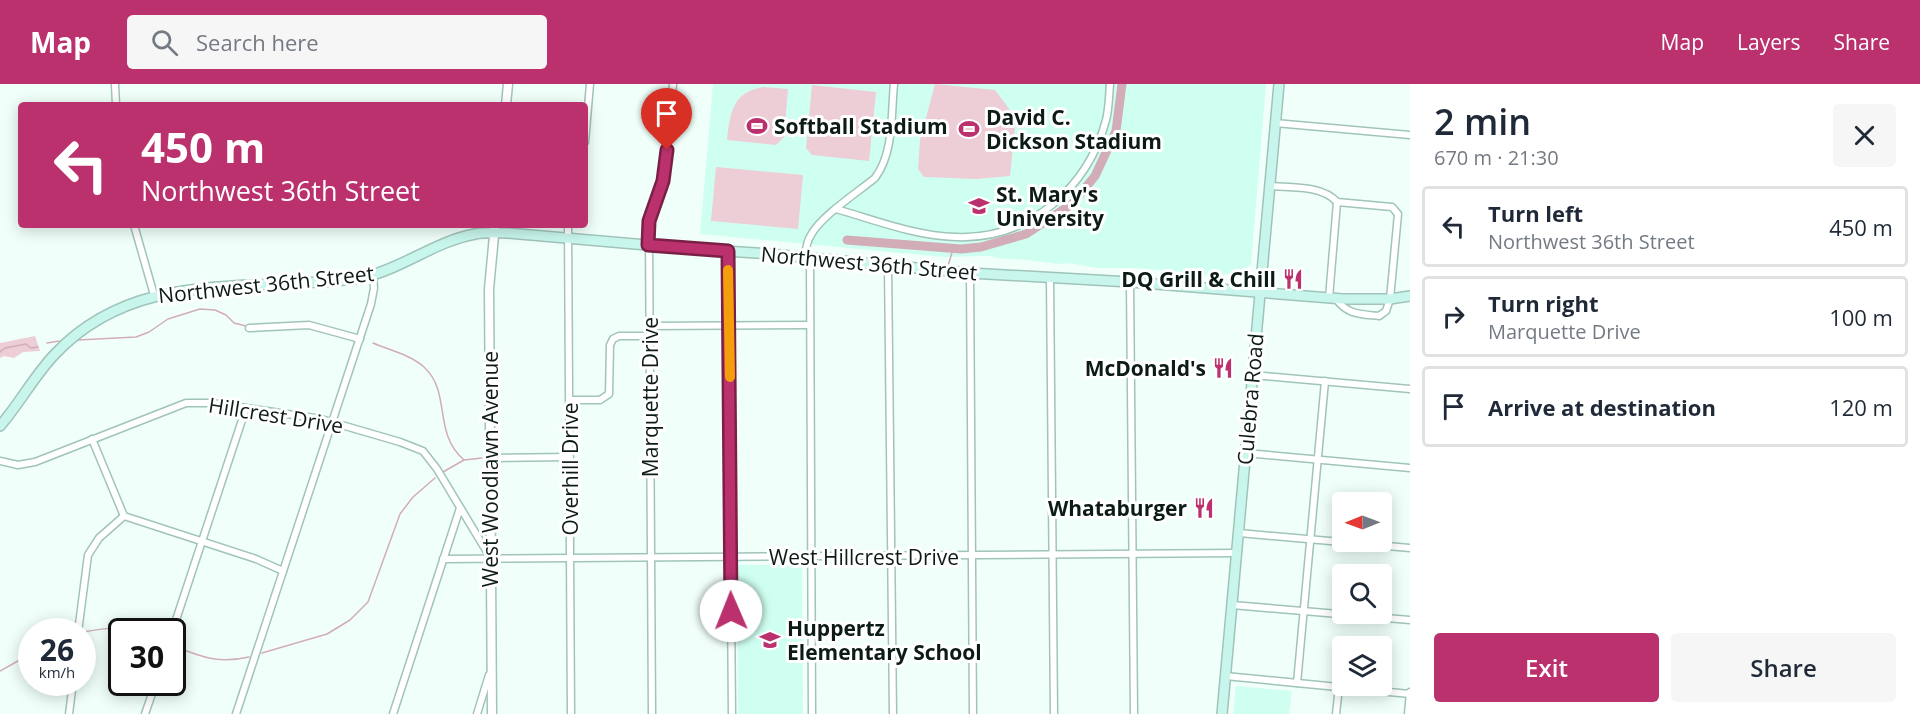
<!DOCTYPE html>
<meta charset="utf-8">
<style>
:root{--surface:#fff;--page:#f6f6f7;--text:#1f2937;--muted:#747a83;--line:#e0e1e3;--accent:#bb316d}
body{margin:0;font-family:"Open Sans",sans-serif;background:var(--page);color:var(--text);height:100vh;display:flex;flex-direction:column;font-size:22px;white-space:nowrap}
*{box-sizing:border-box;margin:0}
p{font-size:20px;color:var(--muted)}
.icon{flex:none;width:33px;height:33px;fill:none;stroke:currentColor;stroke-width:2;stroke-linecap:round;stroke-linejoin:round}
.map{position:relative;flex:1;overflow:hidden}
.sheet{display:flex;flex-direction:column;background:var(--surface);width:510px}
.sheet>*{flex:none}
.hud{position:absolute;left:18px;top:18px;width:570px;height:126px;border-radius:6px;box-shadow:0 3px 15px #0003;background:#bb316d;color:#fff;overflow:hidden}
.needle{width:39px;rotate:269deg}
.controls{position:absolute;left:1332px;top:408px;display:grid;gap:12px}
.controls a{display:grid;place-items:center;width:60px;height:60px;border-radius:6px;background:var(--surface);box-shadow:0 3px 15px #0003;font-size:30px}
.speed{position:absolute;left:18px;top:534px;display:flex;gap:12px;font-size:30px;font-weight:700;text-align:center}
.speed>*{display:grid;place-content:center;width:78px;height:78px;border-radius:50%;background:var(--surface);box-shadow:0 3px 15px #0003;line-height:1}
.speed small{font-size:15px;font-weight:400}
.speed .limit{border:3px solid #111;border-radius:9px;background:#fff;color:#111}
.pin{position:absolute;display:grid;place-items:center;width:51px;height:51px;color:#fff;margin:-62px -26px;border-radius:50% 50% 50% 0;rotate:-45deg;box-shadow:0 0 6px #0007}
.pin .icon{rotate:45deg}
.me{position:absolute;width:66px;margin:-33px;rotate:359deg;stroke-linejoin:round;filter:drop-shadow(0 0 4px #0008)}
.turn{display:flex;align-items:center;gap:21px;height:126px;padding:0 24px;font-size:27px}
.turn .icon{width:78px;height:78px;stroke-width:2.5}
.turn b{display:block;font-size:42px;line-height:51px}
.round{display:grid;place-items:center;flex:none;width:63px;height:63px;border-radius:6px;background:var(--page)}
.overview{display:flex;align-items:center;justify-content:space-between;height:102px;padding:0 24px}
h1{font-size:36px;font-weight:600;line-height:45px}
.action{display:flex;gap:12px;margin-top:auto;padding:12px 24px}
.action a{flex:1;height:69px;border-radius:6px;background:var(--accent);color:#fff;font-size:24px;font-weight:600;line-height:69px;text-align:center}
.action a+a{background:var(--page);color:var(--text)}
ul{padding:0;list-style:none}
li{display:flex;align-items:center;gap:18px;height:81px;margin:0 12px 9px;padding:0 12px;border:3px solid var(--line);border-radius:6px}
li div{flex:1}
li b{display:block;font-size:22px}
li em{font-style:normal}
header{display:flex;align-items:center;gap:36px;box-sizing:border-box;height:84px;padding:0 30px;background:var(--accent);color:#fff}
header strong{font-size:28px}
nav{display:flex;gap:33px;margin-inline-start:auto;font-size:21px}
.search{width:420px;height:54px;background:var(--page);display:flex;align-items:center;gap:15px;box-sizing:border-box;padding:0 21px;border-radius:6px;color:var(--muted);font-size:22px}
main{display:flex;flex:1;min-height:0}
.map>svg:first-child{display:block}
.built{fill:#cffff1}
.green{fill:#edcdd6}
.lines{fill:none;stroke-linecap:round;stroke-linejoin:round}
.stream{stroke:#d2adb8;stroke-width:1.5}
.river{stroke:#d2adb8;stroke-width:9}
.minor-casing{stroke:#a0c4ba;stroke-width:9}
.tertiary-casing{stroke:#a0c4ba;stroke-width:11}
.secondary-casing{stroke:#a0c4ba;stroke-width:12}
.minor{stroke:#fff;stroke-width:6}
.tertiary{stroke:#fff;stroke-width:8}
.secondary{stroke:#c8f6ec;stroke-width:9}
.route-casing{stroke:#7a2047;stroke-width:15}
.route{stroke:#bb316d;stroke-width:10}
.slow{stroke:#f59e0b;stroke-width:10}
.labels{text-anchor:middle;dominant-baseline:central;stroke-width:6;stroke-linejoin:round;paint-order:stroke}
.poi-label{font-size:21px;font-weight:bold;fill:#0d1b17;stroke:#fff;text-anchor:start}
.street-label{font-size:21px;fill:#0d1b17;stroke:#fff}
</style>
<header>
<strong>Map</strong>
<div class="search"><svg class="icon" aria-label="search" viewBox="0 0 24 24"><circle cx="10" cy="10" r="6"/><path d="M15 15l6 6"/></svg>Search here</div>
<nav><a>Map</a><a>Layers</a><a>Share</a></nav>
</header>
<main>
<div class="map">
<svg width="1410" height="630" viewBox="0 0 1410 630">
<rect width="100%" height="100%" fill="#f0fffa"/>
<g class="built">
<polygon points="713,0 1266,0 1251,181 1238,188 1214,192 1193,191 1185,188 1135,184 1098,184 1068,179 1058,180 1027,176 997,174 989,172 944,173 700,150"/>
<polygon points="737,481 802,481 803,630 738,630"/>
<polygon points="1236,602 1292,607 1289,630 1233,630"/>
</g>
<g class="green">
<polygon points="935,0 995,6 1016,34 1010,92 977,95 924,93 918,85 920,56"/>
<polygon points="812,1 876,8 869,77 812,71 806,64"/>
<path d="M763,3L788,5L784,53L776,61L727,56C730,30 732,8 763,3Z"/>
<polygon points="716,83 803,91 798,145 711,137"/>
<polygon points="35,252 40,267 23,268 14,274 4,272 0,274 0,259"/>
</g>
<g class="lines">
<g class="stream">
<polyline points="948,182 953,165"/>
<polyline points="78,256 136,253 149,248 168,235 200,225 215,226 226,231 234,239 246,242"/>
<polyline points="47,259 59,257"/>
<path d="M373,259C389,266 411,271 424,283C452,309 432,348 464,376"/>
<polyline points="0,268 5,264 26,260 31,264 38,263"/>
<polyline points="443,388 464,376 482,374"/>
<path d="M84,548C100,545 117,542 132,548"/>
<path d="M173,562C202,573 218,580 249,573"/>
<polyline points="262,569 327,550 350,536 368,518 400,430 413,413 435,394"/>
<polyline points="0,587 32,569"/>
</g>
<polyline class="river" points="847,156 961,165 981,163 1026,150 1072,120 1095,92 1116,47 1122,0"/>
<g class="minor-casing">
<g id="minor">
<polyline points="115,0 116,21"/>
<polyline points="1275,39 1410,51"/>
<polyline points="585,58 590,0"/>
<path d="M1269,102C1292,104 1322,101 1337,118L1392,123L1398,130L1390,215L1386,227L1379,232C1360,230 1348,231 1336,215"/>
<path d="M836,125C875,136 915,152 956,153C1029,156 1088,104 1106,36C1109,25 1109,12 1110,0"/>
<polyline points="134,141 154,211"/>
<polyline points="568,141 571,630"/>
<polyline points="728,167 732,630"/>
<path d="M805,174C806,166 806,158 811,151C821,132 858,108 875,94C894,69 891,30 894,0"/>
<polyline points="810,174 812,630"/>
<polyline points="888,181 893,630"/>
<polyline points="970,189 973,630"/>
<polyline points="1050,194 1054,630"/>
<polyline points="1130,198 1134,630"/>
<polyline points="1329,214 1337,118"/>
<polyline points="650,242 810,241"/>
<polyline points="249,244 309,241 360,255"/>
<polyline points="1253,291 1410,305"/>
<polyline points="570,316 600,316 609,310 610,261 613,255 619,252 650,252"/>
<polyline points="92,355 124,432 256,475 283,487"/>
<polyline points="1246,369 1410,384"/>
<polyline points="490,374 570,373"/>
<polyline points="0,377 18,381 35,378 186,319 212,319 321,335 400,358 423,367 437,385 490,473"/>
<polyline points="1239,449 1410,464"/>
<polyline points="443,475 1237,469"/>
<polyline points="1232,521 1410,536"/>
<polyline points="78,548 88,471 99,454 124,432"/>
<polyline points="172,548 246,324"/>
<polyline points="1225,592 1410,610"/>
<polyline points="1297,599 1325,297"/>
<polyline points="69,630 73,598"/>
<polyline points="145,630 156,598"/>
<polyline points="236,630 371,220 374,204 373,191"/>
<polyline points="393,630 460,424"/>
<polyline points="477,630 489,591"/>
<polyline points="652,630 649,149 651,128 665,88 673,0"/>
<polyline points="1336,630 1339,603"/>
<polyline points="1408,630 1410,608"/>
</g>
</g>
<g class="tertiary-casing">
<g id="tertiary">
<polyline points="506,21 508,0"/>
<polyline points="492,630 489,205 495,141"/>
</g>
</g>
<g class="secondary-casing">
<g id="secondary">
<path d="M0,342C20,319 34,292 55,270C121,200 208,203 297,199C319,198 343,198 365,193C403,184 436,157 475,150C485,148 496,149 507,149L693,165L770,170L970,189L1130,198L1343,215H1390L1410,212"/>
<polyline points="1222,630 1279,0"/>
</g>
</g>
<use href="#minor" class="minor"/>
<use href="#tertiary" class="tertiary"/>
<use href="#secondary" class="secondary"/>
</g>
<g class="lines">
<g class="route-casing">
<polyline id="route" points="667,66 663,97 649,137 648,161 728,167 731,527"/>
</g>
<use href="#route" class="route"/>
<polyline class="slow" points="728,186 730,293"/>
</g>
<defs>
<g id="stadium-bare" transform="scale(1.62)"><path d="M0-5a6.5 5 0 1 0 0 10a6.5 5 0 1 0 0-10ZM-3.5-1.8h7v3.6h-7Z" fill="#bb316d" stroke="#fff" stroke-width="2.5" paint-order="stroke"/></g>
<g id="university-bare" transform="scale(1.62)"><path d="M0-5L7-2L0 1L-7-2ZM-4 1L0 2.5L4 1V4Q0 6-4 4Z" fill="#bb316d" stroke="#fff" stroke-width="2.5" paint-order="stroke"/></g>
<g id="restaurant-bare" transform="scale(1.62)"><path d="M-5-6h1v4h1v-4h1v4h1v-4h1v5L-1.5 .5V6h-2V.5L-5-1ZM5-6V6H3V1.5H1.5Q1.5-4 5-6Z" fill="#bb316d" stroke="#fff" stroke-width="2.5" paint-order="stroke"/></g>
<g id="school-bare" transform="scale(1.62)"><path d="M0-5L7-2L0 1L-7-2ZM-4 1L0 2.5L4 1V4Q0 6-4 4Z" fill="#bb316d" stroke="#fff" stroke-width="2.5" paint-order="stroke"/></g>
</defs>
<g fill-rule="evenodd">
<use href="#stadium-bare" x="757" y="42"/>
<use href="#stadium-bare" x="969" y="45"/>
<use href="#university-bare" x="979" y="122"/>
<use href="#restaurant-bare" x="1293" y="195"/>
<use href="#restaurant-bare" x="1223" y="284"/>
<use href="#restaurant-bare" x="1204" y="424"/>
<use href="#school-bare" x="770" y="556"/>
</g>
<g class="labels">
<g class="poi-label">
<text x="986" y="33">David C.<tspan x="986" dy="24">Dickson Stadium</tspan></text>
<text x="774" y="42">Softball Stadium</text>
<text x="996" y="110">St. Mary's<tspan x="996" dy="24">University</tspan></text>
<text x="1276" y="195" text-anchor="end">DQ Grill &amp; Chill</text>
<text x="1206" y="284" text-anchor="end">McDonald's</text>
<text x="1187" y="424" text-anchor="end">Whataburger</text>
<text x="787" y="544">Huppertz<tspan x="787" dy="24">Elementary School</tspan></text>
</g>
<g class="street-label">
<text transform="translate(869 179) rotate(5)">Northwest 36th Street</text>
<text transform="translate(266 200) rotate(-6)">Northwest 36th Street</text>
<text transform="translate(650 313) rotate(-90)">Marquette Drive</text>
<text transform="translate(1250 315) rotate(-85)">Culebra Road</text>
<text transform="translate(276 331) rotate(9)">Hillcrest Drive</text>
<text transform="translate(490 385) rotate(-90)">West Woodlawn Avenue</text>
<text transform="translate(570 385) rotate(-90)">Overhill Drive</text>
<text x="864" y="473">West Hillcrest Drive</text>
</g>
</g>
</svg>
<div class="controls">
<a><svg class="needle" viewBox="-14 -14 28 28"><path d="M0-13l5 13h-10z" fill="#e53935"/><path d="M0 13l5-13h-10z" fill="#747a83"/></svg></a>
<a><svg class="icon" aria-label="search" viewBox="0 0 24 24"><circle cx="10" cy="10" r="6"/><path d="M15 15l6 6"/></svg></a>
<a><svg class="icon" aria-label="layers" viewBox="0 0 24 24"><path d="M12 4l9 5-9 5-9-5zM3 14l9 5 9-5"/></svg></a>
</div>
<div class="speed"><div>26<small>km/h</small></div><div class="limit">30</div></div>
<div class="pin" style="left:667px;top:66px;background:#d93025"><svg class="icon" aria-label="arrive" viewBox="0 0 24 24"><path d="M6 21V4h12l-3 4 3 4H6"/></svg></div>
<svg class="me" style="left:731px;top:527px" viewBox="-20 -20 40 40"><circle r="19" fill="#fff"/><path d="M0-13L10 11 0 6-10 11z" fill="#bb316d"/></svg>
<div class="hud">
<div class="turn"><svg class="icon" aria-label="left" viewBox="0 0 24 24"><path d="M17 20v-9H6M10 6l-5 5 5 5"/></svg><div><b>450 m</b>Northwest 36th Street</div></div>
</div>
</div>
<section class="sheet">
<div class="overview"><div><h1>2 min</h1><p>670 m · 21:30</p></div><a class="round"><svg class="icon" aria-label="close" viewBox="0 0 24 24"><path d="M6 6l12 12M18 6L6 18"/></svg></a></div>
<ul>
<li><svg class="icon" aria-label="left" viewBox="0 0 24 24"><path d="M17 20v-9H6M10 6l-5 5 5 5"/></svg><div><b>Turn left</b><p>Northwest 36th Street</p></div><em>450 m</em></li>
<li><svg class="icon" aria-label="right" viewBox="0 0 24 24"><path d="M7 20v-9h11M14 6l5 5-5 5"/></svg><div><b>Turn right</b><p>Marquette Drive</p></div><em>100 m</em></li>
<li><svg class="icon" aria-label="arrive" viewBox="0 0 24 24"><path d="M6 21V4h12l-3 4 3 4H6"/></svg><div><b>Arrive at destination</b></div><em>120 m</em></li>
</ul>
<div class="action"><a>Exit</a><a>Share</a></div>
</section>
</main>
